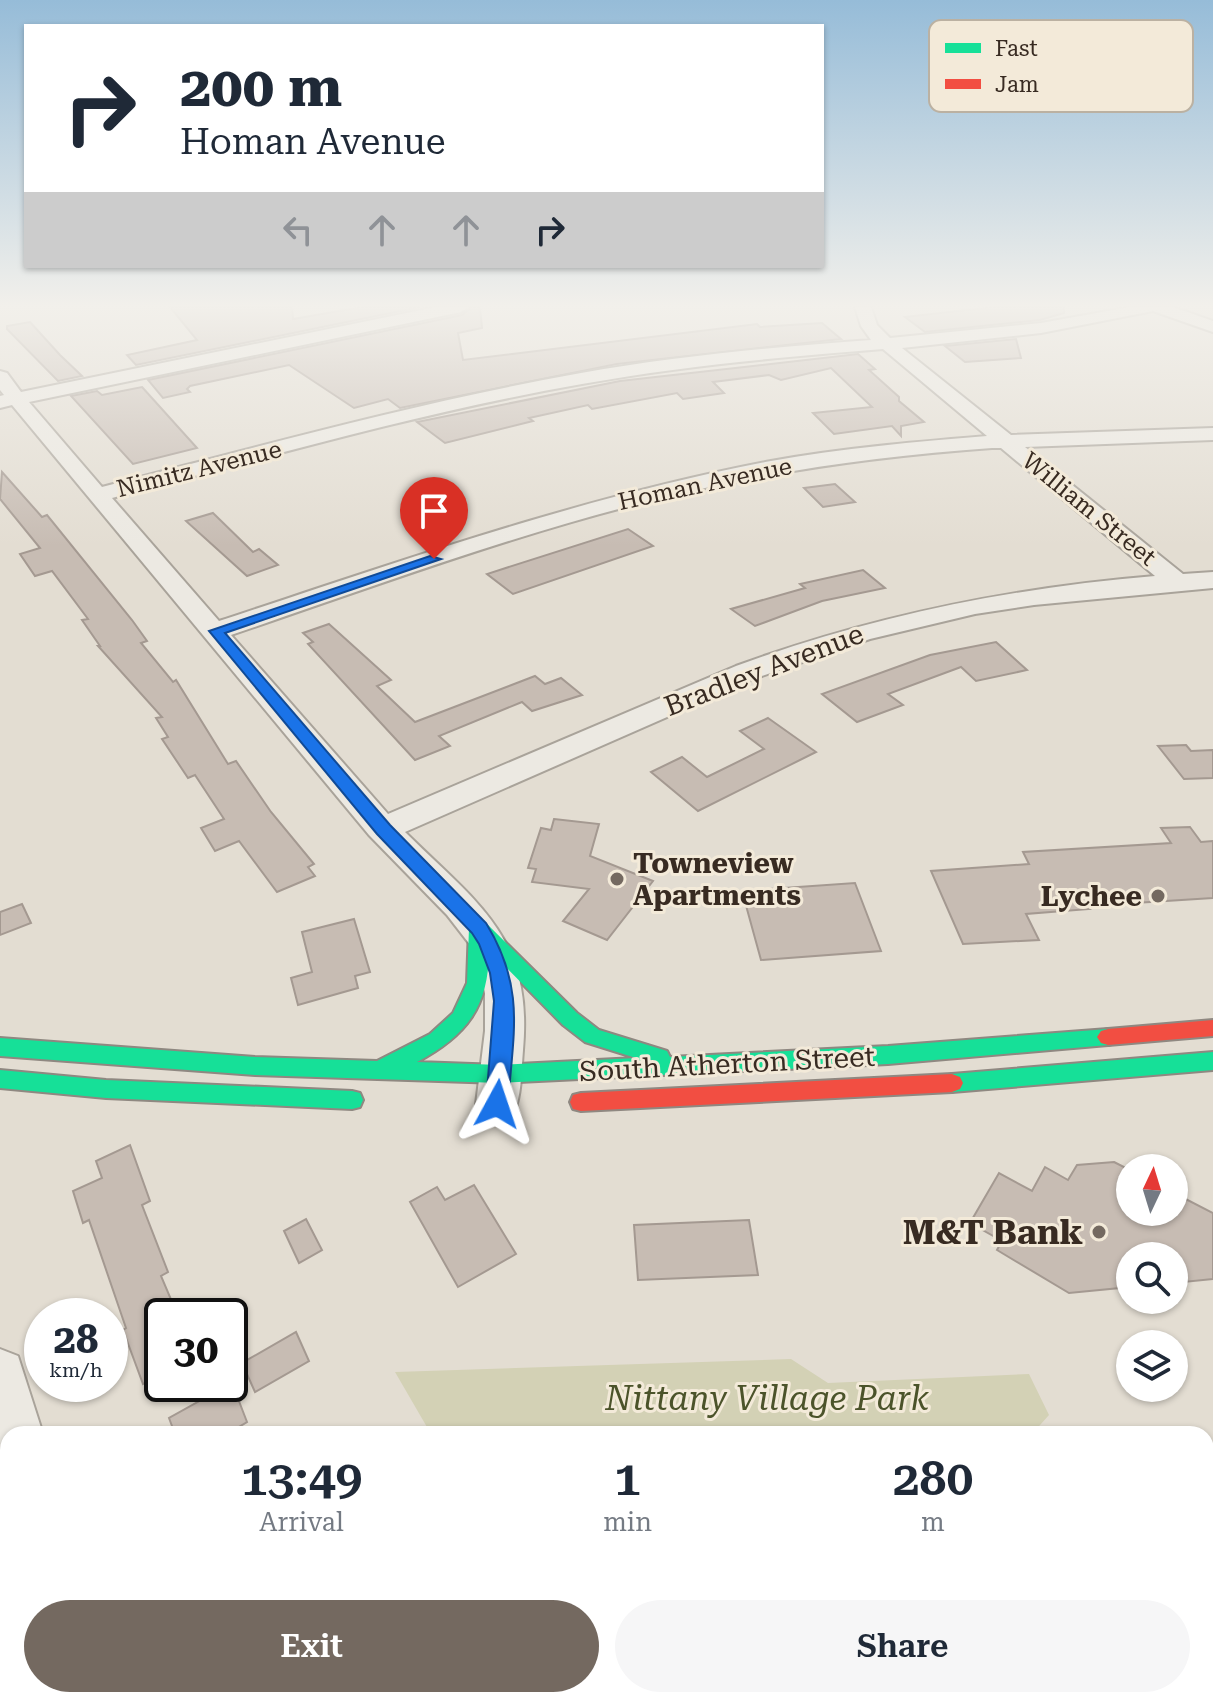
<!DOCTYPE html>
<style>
:root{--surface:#fff;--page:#f6f6f7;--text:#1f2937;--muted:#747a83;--accent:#746960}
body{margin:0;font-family:"Roboto Serif",serif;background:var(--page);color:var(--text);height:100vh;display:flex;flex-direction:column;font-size:30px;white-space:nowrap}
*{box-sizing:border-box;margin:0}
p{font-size:26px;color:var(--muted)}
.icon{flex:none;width:44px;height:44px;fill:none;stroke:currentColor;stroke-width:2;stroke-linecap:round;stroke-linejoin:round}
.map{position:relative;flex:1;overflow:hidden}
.panel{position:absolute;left:0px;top:1426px;width:1214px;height:282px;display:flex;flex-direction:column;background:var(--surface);border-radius:24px 24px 0 0;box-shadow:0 2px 6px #0004}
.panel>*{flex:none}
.guide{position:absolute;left:24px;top:24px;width:800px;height:244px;border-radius:0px;box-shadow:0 2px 6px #0004;background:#fff;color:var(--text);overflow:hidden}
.needle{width:52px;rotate:4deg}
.tools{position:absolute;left:1116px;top:1154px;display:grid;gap:16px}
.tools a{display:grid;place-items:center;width:72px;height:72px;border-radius:50%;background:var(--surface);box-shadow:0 2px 6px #0004;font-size:40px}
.speed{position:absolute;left:24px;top:1298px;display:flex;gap:16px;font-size:40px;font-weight:700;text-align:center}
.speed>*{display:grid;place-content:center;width:104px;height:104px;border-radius:50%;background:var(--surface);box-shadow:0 2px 6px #0004;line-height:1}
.speed small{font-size:20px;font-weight:400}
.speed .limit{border:4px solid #111;border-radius:12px;background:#fff;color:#111}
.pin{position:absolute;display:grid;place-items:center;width:68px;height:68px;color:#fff;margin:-82px -34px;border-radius:50% 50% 50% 0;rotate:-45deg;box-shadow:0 0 8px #0007}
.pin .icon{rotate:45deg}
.me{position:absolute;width:88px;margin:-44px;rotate:5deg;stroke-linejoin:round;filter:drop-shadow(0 0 6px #0008)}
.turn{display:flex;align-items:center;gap:28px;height:168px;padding:0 24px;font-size:36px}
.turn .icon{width:104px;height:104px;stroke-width:2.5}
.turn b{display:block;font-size:56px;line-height:68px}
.lanes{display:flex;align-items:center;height:76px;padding:0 24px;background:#0003;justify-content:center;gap:40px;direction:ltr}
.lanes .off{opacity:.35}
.eta{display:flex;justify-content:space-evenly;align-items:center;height:136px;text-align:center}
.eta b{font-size:48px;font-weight:600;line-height:56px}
.cta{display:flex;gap:16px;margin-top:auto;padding:16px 24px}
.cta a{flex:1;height:92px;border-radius:48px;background:var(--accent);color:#fff;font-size:32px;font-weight:600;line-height:92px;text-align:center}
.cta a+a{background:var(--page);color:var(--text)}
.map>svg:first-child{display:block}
.green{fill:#d3d1b5}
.building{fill:#c7bcb3;stroke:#a49991;stroke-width:2}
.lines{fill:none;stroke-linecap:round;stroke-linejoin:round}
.street-casing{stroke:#a9a39a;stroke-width:4}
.fast-casing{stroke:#8f8881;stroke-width:4}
.jam-casing{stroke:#8f8881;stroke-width:4}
.street{fill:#ece9e2;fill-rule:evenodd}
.fast{fill:#16e098;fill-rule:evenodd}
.jam{fill:#f24e42;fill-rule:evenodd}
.route{fill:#1a73e8;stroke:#114b97;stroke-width:2}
.poi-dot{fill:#746960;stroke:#f3ead9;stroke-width:3}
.labels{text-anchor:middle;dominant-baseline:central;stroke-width:6;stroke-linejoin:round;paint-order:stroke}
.far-street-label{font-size:24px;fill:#382b22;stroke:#f3ead9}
.street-label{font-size:28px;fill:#382b22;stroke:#f3ead9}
.poi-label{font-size:28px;font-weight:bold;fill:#382b22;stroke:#f3ead9;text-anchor:start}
.near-poi-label{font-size:34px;font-weight:bold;fill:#382b22;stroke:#f3ead9;text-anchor:end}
.near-park-label{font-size:34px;font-style:italic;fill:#4b532a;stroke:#f3ead9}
.key{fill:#f3ead9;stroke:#bbb1a2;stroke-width:2}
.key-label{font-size:22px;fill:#382b22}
</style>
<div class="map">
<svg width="1213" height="1707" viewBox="0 0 1213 1707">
<rect width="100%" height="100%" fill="#e3ddd2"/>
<g class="green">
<polygon points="791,1359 828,1383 1029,1374 1049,1415 1032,1434 431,1434 395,1372"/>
<polygon points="587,1700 799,1700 793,1707 591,1707"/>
</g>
<g class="building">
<polygon points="170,307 292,307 293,319 362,307 420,307 136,365 127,355 197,340"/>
<polygon points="472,307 480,307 482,328 458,333 463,360 757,324 760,327 822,323 841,339 617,364 400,408 388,399 354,408 289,365 190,386 187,389 190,392 163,398 148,380 462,315"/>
<polygon points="994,307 1064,307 1064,313 1040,320 925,332 905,317"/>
<polygon points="30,322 60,355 82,376 58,381 7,329 7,326"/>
<polygon points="1016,339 1021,358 965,362 945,346"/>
<polygon points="858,354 875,369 869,370 899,397 899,401 924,422 901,426 901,436 892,426 834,434 813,413 872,407 831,368 781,380 769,375 713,382 724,393 683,399 677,393 592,409 588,405 529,418 533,421 445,443 417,422 620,381"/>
<polygon points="142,387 197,448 133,464 71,396 97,391 102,395"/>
<polygon points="2,472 42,517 47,515 132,620 147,641 141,643 173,682 176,680 228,764 236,761 271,812 314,864 308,867 315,876 277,892 239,841 215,851 201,828 224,819 195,775 188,778 162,739 168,737 156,718 162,717 98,646 100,646 82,620 88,619 52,571 35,576 20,554 40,548 0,499"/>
<polygon points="835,484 855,502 823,507 804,488"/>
<polygon points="213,513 253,552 259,549 278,565 247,576 186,521"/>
<polygon points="628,529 653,546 513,594 487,574"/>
<polygon points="863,570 885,588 822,601 755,626 731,609 805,588 800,584"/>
<polygon points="329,624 391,680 377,686 415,722 535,676 545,684 561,678 582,695 532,711 522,702 439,736 450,746 415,760 308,644 313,642 303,633"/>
<polygon points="996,642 1027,670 976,681 961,667 888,694 903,705 857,722 822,694 930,655"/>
<polygon points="768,718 816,752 698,811 651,772 682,757 707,777 764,749 740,731"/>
<polygon points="1186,745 1191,751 1213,750 1213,778 1184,779 1158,746"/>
<polygon points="554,819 599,824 590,856 653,881 607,940 563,921 589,889 532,882 536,869 528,868 541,828 551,830"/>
<polygon points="1190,827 1201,842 1213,841 1213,898 1088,906 1090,909 1026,914 1039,940 963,944 931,871 1029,864 1023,852 1171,843 1161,828"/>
<polygon points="855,883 881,951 761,960 742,891"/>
<polygon points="22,904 31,923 0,935 0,912"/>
<polygon points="354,919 370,972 355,976 358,988 298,1005 291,978 312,972 302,932"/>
<polygon points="130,1145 150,1201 142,1205 168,1272 161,1276 178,1316 162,1316 162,1373 143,1384 123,1330 126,1328 89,1220 83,1223 73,1191 102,1178 96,1161"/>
<polygon points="1114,1162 1130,1170 1130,1212 1174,1212 1174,1193 1213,1213 1213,1279 1174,1283 1174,1256 1130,1256 1130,1287 1069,1293 997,1250 1002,1241 970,1223 999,1173 1032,1191 1045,1167 1068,1180 1077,1165"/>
<polygon points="474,1185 516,1254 458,1287 410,1202 437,1187 445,1200"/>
<polygon points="306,1219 322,1250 299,1263 284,1231"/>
<polygon points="749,1220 758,1275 638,1280 634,1225"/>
<polygon points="296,1332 309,1361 255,1392 242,1363"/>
<polygon points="232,1383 247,1422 227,1434 175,1434 169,1418"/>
</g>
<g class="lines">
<g class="street-casing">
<g id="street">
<path d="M436,307H469L461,312L29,402L102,487C261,446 419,402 581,373C677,356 774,347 871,340L861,326L855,307H871L877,325L890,338L1041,323L1130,307H1173L1213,321V332L1153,311L1041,333L902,348L1011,435L1213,428V440L1025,447L1183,574L1213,572V588L1034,605L975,614L870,639L756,678L405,832C478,904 533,937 523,1050C521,1072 522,1097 512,1117L497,1122L482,1117L476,1104L485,1031V994L482,976L471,946L447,915L369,835L12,405L0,408V396L4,395L0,390V371L7,373L21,392ZM883,349L987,436C915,442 842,448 771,461C582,497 401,561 219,621L112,498C268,457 423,412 582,384C682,366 782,357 883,349ZM992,448H1001L1155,576C1010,588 872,616 736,666L388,814L231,635C387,582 543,523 705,488C800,467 895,455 992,448Z"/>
<polygon points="0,1349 18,1356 43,1434 8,1434 8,1457 0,1453"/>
<polygon points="62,1700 124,1700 126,1707 64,1707"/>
</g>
</g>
<g class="fast-casing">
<g id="fast">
<path d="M479,921L486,923L577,1013L599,1030L667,1051L670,1057L888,1046L1108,1029L1115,1031L1119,1037L1115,1043L1108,1045L888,1064L500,1083L255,1075L0,1056V1038L255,1057L377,1061L430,1034L453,1013L467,983L469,928L472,923ZM489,950L563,1025L585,1042L636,1058L500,1065L417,1062C466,1036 489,1007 489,950Z"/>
<polygon points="1213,1052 1213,1070 952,1092 944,1089 941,1083 944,1077 952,1074"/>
<polygon points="0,1070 106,1080 352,1091 360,1093 363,1100 360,1107 352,1109 106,1098 0,1088"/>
</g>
</g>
<g class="jam-casing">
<g id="jam">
<polygon points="1213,1020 1213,1036 1108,1045 1101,1043 1097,1037 1101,1031 1108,1029"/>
<polygon points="952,1074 960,1077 963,1083 960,1089 952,1092 581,1111 573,1109 570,1102 573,1095 581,1093"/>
</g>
</g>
<use href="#street" class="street"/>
<use href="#fast" class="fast"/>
<use href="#jam" class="jam"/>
</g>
<linearGradient id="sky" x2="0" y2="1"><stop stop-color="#96bcd8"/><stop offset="0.56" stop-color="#f2f0eb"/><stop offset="1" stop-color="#f2f0eb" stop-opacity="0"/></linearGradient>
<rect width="1213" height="546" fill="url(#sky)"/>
<path class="route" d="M430,556L441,559L225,633L390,825L486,923C526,988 513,1033 508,1104L505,1111L497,1114L489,1111L486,1104L494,1001L490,973L479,944L472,933L377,834L209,631Z"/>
<g class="poi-dot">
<circle cx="617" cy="879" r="8"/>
<circle cx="1158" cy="896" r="8"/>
<circle cx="1099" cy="1232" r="8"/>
</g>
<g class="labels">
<g class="far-street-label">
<text transform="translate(199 469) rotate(-14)">Nimitz Avenue</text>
<text transform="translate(705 484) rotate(-12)">Homan Avenue</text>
<text transform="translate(1089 509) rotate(39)">William Street</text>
</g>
<g class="street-label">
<text transform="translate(764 670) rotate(-21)">Bradley Avenue</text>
<text transform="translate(727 1064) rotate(-3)">South Atherton Street</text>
</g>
<g class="poi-label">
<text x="633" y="863">Towneview<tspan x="633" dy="32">Apartments</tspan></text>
<text x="1142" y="896" text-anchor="end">Lychee</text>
</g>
<g class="near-poi-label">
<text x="1083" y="1232">M&amp;T Bank</text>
</g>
<g class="near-park-label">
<text x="767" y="1398">Nittany Village Park</text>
</g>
</g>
<rect x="929" y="20" width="264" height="92" rx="12" class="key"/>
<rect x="945" y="43" width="36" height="10" fill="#16e098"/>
<rect x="945" y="79" width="36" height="10" fill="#f24e42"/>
<g class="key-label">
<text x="995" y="56">Fast</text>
<text x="995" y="92">Jam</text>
</g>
</svg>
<div class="tools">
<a><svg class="needle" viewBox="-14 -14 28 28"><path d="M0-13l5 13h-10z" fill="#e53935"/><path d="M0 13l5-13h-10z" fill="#747a83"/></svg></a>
<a><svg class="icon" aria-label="search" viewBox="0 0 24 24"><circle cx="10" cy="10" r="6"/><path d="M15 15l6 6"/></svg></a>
<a><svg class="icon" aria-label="layers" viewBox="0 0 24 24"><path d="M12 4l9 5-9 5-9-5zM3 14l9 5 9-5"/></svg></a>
</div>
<div class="speed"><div>28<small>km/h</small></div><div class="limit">30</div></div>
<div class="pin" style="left:434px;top:559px;background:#d93025"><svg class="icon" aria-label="arrive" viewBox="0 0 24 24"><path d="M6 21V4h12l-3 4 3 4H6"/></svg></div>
<svg class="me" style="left:497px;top:1104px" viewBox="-20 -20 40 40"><path d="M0-17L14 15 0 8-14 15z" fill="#1a73e8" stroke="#fff" stroke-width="4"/></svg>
<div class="guide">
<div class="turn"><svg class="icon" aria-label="right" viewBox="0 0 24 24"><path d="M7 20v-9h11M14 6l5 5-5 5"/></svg><div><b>200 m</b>Homan Avenue</div></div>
<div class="lanes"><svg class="icon off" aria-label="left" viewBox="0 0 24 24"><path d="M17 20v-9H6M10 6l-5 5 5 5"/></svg><svg class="icon off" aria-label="ahead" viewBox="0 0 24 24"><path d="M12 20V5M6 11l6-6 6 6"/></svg><svg class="icon off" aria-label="ahead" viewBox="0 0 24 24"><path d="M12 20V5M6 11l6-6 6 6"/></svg><svg class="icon" aria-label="right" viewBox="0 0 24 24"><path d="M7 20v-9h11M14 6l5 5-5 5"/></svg></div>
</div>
<section class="panel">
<div class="eta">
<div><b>13:49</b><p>Arrival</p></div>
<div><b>1</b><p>min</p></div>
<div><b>280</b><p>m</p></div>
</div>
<div class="cta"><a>Exit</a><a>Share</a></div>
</section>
</div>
